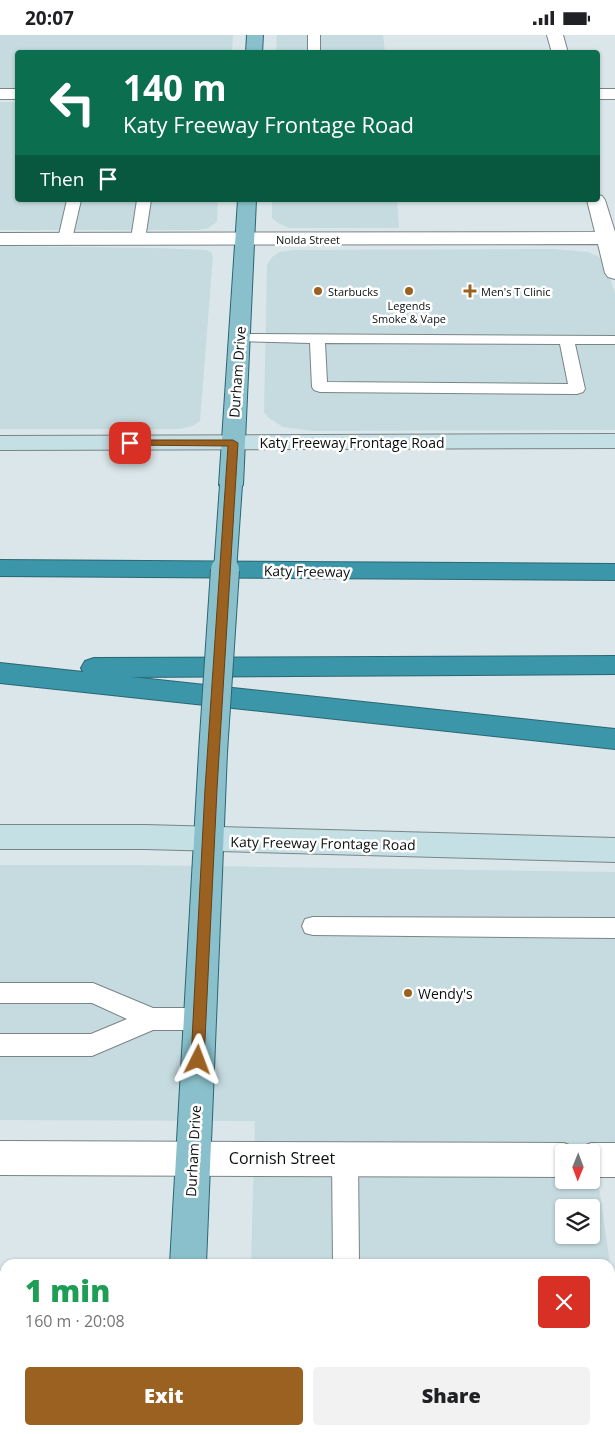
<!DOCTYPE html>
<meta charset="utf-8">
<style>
:root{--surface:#fff;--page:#f2f2f2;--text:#202124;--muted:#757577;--accent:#9b6121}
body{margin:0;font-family:"Open Sans",sans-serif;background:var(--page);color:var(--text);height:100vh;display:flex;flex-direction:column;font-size:19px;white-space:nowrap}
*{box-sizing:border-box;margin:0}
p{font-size:16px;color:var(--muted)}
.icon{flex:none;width:28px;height:28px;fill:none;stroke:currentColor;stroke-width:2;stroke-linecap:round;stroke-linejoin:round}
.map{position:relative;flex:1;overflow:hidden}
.sheet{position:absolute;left:0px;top:1224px;width:615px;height:176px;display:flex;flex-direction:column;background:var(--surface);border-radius:15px 15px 0 0;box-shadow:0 1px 4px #0004}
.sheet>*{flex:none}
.top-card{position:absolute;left:15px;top:15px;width:585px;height:152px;border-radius:5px;box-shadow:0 1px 4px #0004;background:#0b6e4f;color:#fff;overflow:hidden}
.needle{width:32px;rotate:181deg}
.buttons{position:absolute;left:555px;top:1109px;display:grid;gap:10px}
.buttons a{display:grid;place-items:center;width:45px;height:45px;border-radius:5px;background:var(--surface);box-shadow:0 1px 4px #0004;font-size:25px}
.pin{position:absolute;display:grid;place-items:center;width:42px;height:42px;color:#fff;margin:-21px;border-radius:10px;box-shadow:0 2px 8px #0006}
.me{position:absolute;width:55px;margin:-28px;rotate:3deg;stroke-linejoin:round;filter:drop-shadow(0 0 4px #0008)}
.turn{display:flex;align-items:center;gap:18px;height:105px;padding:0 25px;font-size:22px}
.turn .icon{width:65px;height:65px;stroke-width:2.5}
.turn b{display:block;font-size:35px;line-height:42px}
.then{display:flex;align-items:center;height:48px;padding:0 25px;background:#0003;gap:10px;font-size:19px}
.round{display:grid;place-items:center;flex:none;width:52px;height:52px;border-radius:5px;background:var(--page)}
.summary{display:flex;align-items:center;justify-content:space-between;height:85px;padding:0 25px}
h1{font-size:30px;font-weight:800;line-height:38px;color:#1e9e55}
.action{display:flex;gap:10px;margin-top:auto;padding:10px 25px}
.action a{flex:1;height:58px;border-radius:5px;background:var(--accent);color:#fff;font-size:20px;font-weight:800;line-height:58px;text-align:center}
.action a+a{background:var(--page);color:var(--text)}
.status{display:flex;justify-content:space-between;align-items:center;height:35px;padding:0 25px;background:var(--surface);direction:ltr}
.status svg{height:14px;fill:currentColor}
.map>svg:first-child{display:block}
.built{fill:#c6dbe0;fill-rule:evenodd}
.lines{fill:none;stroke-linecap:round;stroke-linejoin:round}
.service-casing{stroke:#7a8487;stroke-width:2}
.minor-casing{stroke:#7a8487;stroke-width:2}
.secondary-casing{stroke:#7a8487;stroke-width:2}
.primary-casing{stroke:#2a6773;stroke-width:2}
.motorway-casing{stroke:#2a6773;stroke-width:2}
.service{fill:#fff;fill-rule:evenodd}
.minor{fill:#fff;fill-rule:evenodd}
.secondary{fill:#c4e0e5;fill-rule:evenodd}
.primary{fill:#89c0cb;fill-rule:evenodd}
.motorway{fill:#3a96a8;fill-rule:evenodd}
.primary-bridge-far1-casing{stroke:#2a6773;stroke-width:24;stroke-linecap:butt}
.primary-bridge-casing{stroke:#2a6773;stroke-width:30;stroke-linecap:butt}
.primary-bridge-far1{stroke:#89c0cb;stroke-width:22}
.primary-bridge{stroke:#89c0cb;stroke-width:28}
.route{fill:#9b6121;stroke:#653f15}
.poi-dot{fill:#9b6121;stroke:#fff;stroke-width:2}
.labels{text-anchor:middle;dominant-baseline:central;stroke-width:5;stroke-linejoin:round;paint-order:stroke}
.far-street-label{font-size:11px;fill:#0b0f10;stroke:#fff}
.far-poi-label{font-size:11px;fill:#0b0f10;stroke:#fff;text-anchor:start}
.street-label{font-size:14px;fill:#0b0f10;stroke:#fff}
.poi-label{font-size:14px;fill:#0b0f10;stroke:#fff;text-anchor:start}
.near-street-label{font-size:16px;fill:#0b0f10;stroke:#fff}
</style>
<div class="status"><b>20:07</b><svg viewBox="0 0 49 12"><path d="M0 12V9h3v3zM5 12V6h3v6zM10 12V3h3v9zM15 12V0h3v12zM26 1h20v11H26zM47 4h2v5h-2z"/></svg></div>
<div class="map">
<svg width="615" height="1399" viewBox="0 0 615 1399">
<rect width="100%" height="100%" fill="#dae6e9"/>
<g class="built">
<polygon points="0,0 233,0 232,17 18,18 17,54 0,54"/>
<polygon points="277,0 383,0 385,17 276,18"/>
<polygon points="0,67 17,67 18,165 218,165 217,187 208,193 198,195 0,195"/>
<polygon points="272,165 397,165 399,193 289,193 278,188 272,183"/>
<polygon points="0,211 156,213 206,215 211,217 213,221 200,386 192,391 180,394 0,394"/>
<polygon points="554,214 588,217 599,222 606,231 615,259 615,395 314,396 283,392 269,383 264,377 267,230 272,222 280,217 295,215"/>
<path d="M0,830H133L615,837V1110H593L610,1229H251L255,1086L0,1085ZM564,1118H591V1145H564ZM564,1172H591V1200H564Z"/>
<polygon points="610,1230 615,1264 615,1399 246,1399 246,1395 610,1395"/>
</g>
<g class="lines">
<g class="service-casing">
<g id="service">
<rect x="308" y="0" width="12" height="18"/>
<polygon points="67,165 81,165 72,204 65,208 58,204"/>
<polygon points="137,165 151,165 145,204 138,208 131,204"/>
<path d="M239,299L615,301V309H575L585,354L583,357L577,359L320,357L314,355L312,352L310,308L234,306L232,303L234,300ZM325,308L560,309L568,349L327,347Z"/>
<polygon points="313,882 615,883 615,903 313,900 305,898 302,891 305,884"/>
<polygon points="0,948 93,948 153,973 199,973 207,977 211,984 207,991 199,995 153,995 92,1021 0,1021 0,999 91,999 127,984 92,968 0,968"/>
<polygon points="345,1111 354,1114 358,1123 359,1229 333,1229 332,1123 336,1114"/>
<polygon points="334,1395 362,1395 363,1399 335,1399"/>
</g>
</g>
<g class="minor-casing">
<g id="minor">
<polygon points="547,0 563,0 568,18 552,18"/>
<rect x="0" y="54" width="18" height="10"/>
<rect x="598" y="54" width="17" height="10"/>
<polygon points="598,160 602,161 605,165 615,197 615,244 608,242 605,238 598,209 0,210 0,198 595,197 587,165 598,165"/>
<polygon points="0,1106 564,1108 576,1113 578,1116 579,1113 591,1108 615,1108 615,1142 591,1142 591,1118 564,1118 564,1142 0,1140"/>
</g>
</g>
<g class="secondary-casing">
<g id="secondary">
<polygon points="615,399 615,413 0,415 0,401"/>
<polygon points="0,790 145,790 615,803 615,827 145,814 0,814"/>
</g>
</g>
<g class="primary-casing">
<g id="primary">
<polygon points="247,0 263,0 262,18 246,18"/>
<polygon points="238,165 256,165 243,450 239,455 231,457 223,455 219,450"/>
<polygon points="213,706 223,709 227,717 206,1229 170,1229 199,717 203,709"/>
<rect x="159" y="1395" width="40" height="4"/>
</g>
</g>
<g class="motorway-casing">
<g id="motorway">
<polygon points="0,525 615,529 615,545 0,541"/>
<polygon points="615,621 615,639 131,642 615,694 615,714 0,648 0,628 83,637 81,633 85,626 94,623"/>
</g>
</g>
<use href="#service" class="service"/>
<use href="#minor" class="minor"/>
<use href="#secondary" class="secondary"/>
<use href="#primary" class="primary"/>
<use href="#motorway" class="motorway"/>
<g class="primary-bridge-far1-casing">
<polyline id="primary-bridge-far1" points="225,536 231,450"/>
</g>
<g class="primary-bridge-casing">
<polyline id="primary-bridge" points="213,717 225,535"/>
</g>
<use href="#primary-bridge-far1" class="primary-bridge-far1"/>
<use href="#primary-bridge" class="primary-bridge"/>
</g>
<polygon class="route" points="130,405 233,405 238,408 217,754 204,1025 202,1030 198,1032 193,1030 191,1025 205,754 228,411 126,410 125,408"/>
<g class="poi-dot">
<circle cx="318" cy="256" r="5"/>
<circle cx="409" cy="256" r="5"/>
<path d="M467.5 248.5h5v5h5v5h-5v5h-5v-5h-5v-5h5z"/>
<circle cx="408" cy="958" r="5"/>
</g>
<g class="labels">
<g class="far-street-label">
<text x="308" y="204">Nolda Street</text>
</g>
<g class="far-poi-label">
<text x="328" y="256">Starbucks</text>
<text x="481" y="256">Men's T Clinic</text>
<text x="409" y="270" text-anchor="middle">Legends<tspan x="409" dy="13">Smoke &amp; Vape</tspan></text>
</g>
<g class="street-label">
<text transform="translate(237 337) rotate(-86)">Durham Drive</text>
<text x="352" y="407">Katy Freeway Frontage Road</text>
<text transform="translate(307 536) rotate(1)">Katy Freeway</text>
<text transform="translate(323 808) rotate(1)">Katy Freeway Frontage Road</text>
<text transform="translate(193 1116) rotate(-87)">Durham Drive</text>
</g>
<g class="poi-label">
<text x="418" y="958">Wendy's</text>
</g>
<g class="near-street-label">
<text x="282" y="1123">Cornish Street</text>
</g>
</g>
</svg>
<div class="buttons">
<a><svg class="needle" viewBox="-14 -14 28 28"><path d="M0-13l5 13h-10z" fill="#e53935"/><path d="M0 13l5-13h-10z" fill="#757577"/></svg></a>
<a><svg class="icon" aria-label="layers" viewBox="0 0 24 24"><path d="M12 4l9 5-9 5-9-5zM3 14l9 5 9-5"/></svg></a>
</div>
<div class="pin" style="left:130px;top:408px;background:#d93025"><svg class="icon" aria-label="arrive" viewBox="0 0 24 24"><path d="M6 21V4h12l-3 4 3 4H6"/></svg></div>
<svg class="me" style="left:198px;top:1025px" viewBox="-20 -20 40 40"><path d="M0-17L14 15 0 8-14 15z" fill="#9b6121" stroke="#fff" stroke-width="4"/></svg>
<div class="top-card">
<div class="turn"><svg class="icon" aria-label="left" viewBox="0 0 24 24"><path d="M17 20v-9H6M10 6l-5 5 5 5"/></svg><div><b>140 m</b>Katy Freeway Frontage Road</div></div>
<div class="then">Then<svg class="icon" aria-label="arrive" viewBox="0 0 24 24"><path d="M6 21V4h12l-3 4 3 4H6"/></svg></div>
</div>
<section class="sheet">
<div class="summary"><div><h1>1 min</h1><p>160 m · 20:08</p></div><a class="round" style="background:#d93025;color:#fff"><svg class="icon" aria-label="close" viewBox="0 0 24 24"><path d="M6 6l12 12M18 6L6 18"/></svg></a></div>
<div class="action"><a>Exit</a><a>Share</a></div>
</section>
</div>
